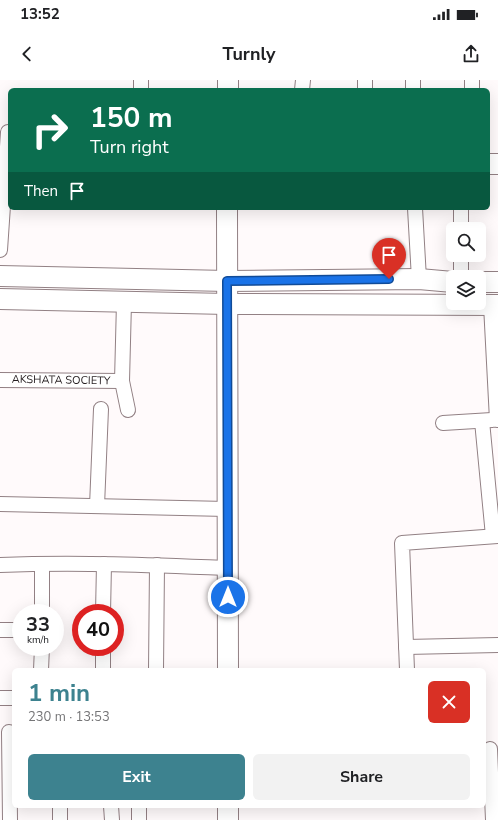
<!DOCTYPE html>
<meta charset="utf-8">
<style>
:root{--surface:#fff;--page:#f2f2f2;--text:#202124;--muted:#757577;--accent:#3d828f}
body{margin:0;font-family:"Nunito Sans",sans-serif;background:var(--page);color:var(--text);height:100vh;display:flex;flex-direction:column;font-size:15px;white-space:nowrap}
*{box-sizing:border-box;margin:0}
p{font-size:13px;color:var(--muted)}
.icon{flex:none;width:22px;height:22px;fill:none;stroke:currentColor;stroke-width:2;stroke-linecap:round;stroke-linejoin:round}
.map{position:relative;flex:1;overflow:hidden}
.details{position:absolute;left:12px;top:588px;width:474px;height:140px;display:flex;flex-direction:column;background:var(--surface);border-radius:6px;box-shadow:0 4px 16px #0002}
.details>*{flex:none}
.banner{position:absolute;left:8px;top:8px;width:482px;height:122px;border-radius:6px;box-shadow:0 4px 16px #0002;background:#0b6e4f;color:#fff;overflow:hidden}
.buttons{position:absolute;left:446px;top:142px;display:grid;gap:8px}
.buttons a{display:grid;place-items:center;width:40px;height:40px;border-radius:6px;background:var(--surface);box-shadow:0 4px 16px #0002;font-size:20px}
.speed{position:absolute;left:12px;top:524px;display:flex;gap:8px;font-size:20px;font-weight:700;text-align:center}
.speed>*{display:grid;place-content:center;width:52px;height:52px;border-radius:50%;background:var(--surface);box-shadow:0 4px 16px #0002;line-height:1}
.speed small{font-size:10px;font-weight:400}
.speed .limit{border:6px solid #d22;background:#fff;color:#111}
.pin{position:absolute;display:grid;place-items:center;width:34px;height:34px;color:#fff;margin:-41px -17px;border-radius:50% 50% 50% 0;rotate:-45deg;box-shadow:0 0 4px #0007}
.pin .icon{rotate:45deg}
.me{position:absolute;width:44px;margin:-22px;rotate:0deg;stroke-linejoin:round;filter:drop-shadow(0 0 3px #0008)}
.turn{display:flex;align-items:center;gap:14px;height:84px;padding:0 16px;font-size:18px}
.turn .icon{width:52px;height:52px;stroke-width:2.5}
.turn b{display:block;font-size:28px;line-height:34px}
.then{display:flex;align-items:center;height:38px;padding:0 16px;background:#0003;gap:8px;font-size:15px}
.round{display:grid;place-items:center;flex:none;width:42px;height:42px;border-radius:6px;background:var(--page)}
.summary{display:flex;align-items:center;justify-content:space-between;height:68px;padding:0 16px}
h1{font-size:24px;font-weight:700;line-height:30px;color:var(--accent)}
.action{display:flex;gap:8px;margin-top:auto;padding:8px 16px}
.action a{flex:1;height:46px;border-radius:6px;background:var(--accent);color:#fff;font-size:16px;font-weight:700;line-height:46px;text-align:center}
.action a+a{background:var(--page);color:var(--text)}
.status{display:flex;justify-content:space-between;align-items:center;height:28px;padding:0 20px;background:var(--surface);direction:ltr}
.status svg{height:11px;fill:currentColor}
header{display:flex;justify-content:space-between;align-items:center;height:52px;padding:0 16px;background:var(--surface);font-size:18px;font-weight:700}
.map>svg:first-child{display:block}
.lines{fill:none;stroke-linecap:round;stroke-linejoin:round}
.street-casing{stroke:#928084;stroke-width:16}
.secondary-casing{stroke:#928084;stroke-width:22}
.street{stroke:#fff;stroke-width:14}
.secondary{stroke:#fff;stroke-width:20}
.route-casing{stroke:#114b97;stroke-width:10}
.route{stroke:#1a73e8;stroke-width:7}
.labels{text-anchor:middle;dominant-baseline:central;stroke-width:3;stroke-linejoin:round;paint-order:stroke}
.street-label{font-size:11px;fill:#241d1f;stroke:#fff}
</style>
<div class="status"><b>13:52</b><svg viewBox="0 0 49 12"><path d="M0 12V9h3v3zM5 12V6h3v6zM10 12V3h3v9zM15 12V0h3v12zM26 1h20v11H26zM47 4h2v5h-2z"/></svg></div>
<header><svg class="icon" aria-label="back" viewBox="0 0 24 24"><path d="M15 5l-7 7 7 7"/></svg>Turnly<svg class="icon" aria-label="share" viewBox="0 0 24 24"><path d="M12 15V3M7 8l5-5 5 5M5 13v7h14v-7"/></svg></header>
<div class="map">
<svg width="498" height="740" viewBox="0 0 498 740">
<rect width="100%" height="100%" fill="#fffafb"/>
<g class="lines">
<g class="street-casing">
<g id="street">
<polyline points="472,0 472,10"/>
<polyline points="141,10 141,0"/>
<polyline points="302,10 303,0"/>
<polyline points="365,10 365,0"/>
<polyline points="413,10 413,0"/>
<polyline points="415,128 419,199"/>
<polyline points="461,149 461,128"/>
<polyline points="0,170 8,52"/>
<polyline points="461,197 461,175"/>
<polyline points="124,222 122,301 128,330"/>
<polyline points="491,225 497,340"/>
<polyline points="0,300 122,301"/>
<polyline points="482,341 493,456"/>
<polyline points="443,343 492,340"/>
<polyline points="0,424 227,429"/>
<polyline points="97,426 101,329"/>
<path d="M0,485C76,482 152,485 227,488"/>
<polyline points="42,533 42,484"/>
<polyline points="103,533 104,484"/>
<polyline points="0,550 21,550"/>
<polyline points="406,567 498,565"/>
<polyline points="41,590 42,567"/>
<polyline points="103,590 103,567"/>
<polyline points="156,590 157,485"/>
<polyline points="407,590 402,463 498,456"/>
<polyline points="0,618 14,618"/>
<polyline points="9,652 10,740"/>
<polyline points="490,669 493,740"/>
<polyline points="60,726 60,740"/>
<polyline points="111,726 112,740"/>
<polyline points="139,740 139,726"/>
</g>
</g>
<g class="secondary-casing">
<g id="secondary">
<polyline points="228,10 228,0"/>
<polyline points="488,84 498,84"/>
<polyline points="227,128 228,590"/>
<polyline points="0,196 227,201 419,199 453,202"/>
<polyline points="479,202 498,202"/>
<polyline points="0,219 227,224 498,225"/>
<polyline points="228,726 228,740"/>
</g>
</g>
<use href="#street" class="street"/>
<use href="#secondary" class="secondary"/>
</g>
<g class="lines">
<g class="route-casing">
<polyline id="route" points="228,517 227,201 389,199"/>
</g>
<use href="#route" class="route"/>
</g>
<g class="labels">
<g class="street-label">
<text transform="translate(61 300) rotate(1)">AKSHATA SOCIETY</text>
</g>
</g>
</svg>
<div class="buttons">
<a><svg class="icon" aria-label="search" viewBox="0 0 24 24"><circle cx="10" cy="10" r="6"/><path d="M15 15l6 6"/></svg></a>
<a><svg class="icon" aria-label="layers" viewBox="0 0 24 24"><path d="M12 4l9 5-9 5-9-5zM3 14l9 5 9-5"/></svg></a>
</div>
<div class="speed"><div>33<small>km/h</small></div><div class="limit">40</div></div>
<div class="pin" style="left:389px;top:199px;background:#d93025"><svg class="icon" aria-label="arrive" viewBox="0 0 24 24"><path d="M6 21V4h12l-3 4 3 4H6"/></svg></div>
<svg class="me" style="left:228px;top:517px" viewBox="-20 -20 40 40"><circle r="17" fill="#1a73e8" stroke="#fff" stroke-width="3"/><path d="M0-11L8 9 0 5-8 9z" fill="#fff"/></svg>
<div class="banner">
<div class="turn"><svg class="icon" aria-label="right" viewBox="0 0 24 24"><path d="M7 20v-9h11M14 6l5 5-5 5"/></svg><div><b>150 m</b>Turn right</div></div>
<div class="then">Then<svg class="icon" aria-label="arrive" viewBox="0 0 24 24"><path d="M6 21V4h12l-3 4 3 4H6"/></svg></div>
</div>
<section class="details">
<div class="summary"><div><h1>1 min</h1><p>230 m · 13:53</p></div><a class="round" style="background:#d93025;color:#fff"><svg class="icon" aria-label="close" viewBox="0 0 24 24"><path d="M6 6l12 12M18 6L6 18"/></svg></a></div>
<div class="action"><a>Exit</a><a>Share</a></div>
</section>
</div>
